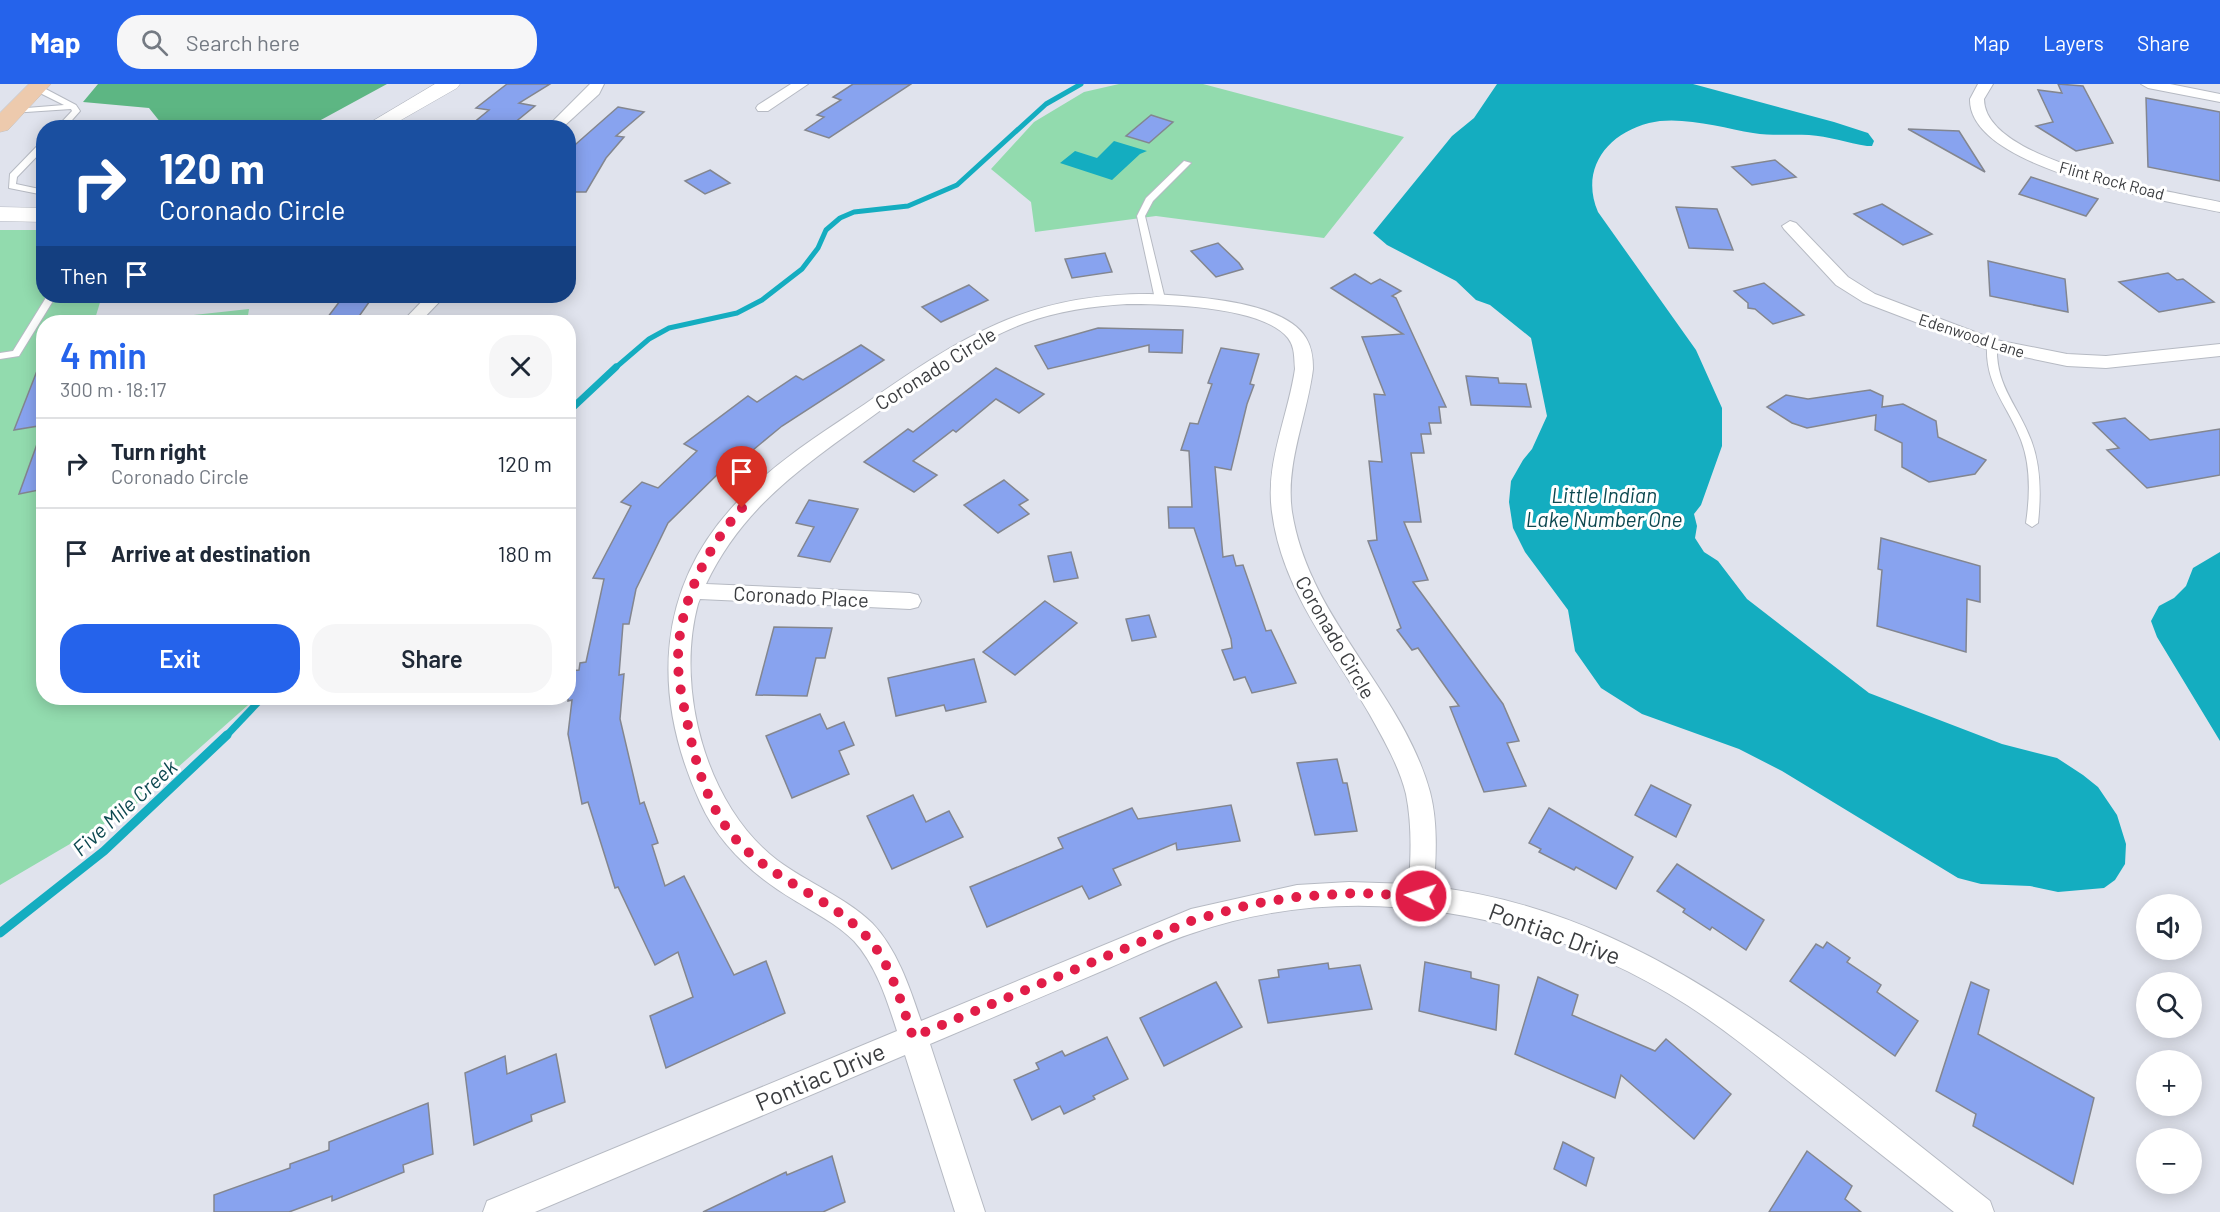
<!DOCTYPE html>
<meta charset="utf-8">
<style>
:root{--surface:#fff;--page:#f6f6f7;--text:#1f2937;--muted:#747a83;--line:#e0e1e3;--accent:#2563eb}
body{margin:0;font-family:Barlow,sans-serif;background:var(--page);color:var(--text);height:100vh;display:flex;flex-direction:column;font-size:22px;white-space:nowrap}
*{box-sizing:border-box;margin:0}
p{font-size:20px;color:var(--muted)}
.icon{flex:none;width:33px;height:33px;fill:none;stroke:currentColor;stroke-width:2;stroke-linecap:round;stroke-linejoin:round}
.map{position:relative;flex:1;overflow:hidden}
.drawer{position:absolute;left:36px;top:231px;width:540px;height:390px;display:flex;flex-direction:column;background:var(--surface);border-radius:24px;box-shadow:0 3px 15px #0003}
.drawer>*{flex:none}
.guide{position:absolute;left:36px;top:36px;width:540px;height:183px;border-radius:24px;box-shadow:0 3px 15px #0003;background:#1a4fa0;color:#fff;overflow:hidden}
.fabs{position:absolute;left:2136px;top:810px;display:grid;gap:12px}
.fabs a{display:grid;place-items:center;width:66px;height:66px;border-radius:50%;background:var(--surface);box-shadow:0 3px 15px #0003;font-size:30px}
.pin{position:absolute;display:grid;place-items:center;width:51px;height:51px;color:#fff;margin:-62px -26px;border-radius:50% 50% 50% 0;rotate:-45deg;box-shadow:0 0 6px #0007}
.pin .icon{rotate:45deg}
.me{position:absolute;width:66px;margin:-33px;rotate:274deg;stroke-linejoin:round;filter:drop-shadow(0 0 4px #0008)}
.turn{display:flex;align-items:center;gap:21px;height:126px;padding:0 24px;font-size:27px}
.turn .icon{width:78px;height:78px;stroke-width:2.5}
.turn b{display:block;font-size:42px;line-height:51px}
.then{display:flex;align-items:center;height:57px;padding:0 24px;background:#0003;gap:12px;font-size:22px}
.round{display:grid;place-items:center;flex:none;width:63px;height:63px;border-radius:24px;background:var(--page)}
.headline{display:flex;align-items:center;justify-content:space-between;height:102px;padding:0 24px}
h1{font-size:36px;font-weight:600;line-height:45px;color:var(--accent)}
.action{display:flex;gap:12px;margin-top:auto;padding:12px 24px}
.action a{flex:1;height:69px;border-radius:24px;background:var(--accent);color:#fff;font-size:24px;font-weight:600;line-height:69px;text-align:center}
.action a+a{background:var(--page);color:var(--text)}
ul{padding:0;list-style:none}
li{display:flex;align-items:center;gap:18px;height:90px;padding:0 24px;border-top:2px solid var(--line)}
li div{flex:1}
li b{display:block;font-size:22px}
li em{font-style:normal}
header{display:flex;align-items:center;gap:36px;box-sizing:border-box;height:84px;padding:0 30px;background:var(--accent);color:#fff}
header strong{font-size:28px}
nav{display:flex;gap:33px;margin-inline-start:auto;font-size:21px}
.search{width:420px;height:54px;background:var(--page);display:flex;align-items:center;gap:15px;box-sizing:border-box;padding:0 21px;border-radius:24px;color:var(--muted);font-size:22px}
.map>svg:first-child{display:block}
.green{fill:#92dbae}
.forest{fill:#5db683}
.water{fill:#14adc0}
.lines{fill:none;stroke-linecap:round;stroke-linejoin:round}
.stream-far2{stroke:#14adc0;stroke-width:5}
.stream-far1{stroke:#14adc0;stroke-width:7}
.stream{stroke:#14adc0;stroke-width:9}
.building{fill:#88a3ef;stroke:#83868f;stroke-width:1.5}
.lane-casing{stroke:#b6bac3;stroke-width:2}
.street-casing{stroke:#b6bac3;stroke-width:2}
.secondary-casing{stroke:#b6bac3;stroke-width:1}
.primary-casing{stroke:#c0c1c2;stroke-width:1}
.lane{fill:#fff;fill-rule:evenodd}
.street{fill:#fff;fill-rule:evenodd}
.secondary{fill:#fff;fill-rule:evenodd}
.primary{fill:#edcaad;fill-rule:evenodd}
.route{stroke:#e11d48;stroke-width:10;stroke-dasharray:0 18}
.labels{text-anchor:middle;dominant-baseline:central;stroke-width:6;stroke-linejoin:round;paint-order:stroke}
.far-street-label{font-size:16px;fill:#3b3d40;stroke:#fff}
.street-label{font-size:20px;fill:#3b3d40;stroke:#fff}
.water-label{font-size:21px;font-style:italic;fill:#0d4850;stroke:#fff}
.near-street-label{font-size:24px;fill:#3b3d40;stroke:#fff}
</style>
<header>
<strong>Map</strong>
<div class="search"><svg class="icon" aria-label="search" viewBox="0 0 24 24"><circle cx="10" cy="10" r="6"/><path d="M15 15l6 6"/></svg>Search here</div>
<nav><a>Map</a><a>Layers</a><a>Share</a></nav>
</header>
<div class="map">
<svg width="2220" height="1128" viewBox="0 0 2220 1128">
<rect width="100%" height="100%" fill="#e0e3ed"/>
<g class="green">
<polygon points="1119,0 1203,0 1404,53 1324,154 1156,132 1035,148 1031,118 991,85 1034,38 1084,8"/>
<polygon points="0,146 43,146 44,212 102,212 94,238 44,238 44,614 256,614 133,723 0,801"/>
<polygon points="249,225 247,238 129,238"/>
</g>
<polygon class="forest" points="98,0 387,0 308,43 165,44 149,24 83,18"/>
<g class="water">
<path d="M1497,0H1693L1834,38L1868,49L1874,57L1872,62H1867C1848,59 1828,52 1809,51C1790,50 1772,52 1753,49C1723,44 1680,31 1649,39C1606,50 1580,86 1598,128L1696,266L1722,324V362L1701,421L1694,430L1697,442L1695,454L1704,468L1718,477L1747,515L1869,609L2002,660L2057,674L2083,691L2098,703L2117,731L2126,760L2125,780L2115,796L2104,804L2058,808L2030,802L1981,800L1958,794L1782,687L1739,665L1642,630L1601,604L1575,567L1568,526L1525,468L1513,444L1509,418L1511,397L1523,376L1532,365L1547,332L1531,254L1490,221L1476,216L1456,197L1387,161L1373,149L1452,52L1474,34Z"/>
<polygon points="1114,57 1147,67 1140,70 1112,96 1060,79 1075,67 1097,74"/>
<polygon points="2220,468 2220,657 2157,553 2151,537 2159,522 2174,514 2186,502 2193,484"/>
</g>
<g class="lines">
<polyline class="stream-far2" points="614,285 649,255 669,244 737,229 762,216 802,185 818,164 826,146 840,134 854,128 908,122 957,101 1046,20 1081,0"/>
<g class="stream-far1">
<polyline points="568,328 616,283"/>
<polyline points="226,652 262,614"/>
</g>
<polyline class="stream" points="0,849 104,767 227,651"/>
</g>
<g class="building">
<polygon points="507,0 550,0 519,19 535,22 508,44 467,44 489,26 476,24"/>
<polygon points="853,0 911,0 829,54 805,46 824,33 817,31 841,16 833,13"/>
<polygon points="2058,0 2083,2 2113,59 2076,67 2036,42 2053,38 2038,6 2062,9"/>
<polygon points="2146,14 2220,28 2220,97 2148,83"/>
<polygon points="618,23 644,28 616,52 624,53 606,74 586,108 568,108 568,67"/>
<polygon points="1151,31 1173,38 1149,59 1126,52"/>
<polygon points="1908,45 1959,47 1985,88"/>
<polygon points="1775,76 1796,93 1752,101 1732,83"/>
<polygon points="710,86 730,99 705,110 685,97"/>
<polygon points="2031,93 2098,115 2086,132 2019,110"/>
<polygon points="1882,120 1932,150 1903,161 1854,130"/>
<polygon points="1676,123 1717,125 1733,166 1689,164"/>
<polygon points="1218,159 1239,179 1243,185 1216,193 1191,167"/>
<polygon points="1105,169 1112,188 1072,194 1065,175"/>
<polygon points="1988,177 2065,195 2068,228 1990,212"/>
<polygon points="2168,189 2177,196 2183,195 2214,218 2159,228 2119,198"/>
<polygon points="1355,190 1371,200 1380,195 1401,207 1392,212 1396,214 1446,323 1439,323 1441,339 1429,339 1431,350 1421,350 1424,369 1411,369 1421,438 1404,438 1428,496 1413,498 1503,620 1519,657 1507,659 1526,702 1484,708 1450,623 1459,622 1418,564 1412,566 1397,546 1401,544 1368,457 1377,456 1369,377 1382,378 1374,310 1385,311 1362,253 1403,250 1331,204"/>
<polygon points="1764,199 1804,231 1773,240 1755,225 1748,224 1748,219 1734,207"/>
<polygon points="969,201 988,216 941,238 922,223"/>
<polygon points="343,213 372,214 355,238 324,238"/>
<polygon points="1098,244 1183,246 1182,269 1149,268 1149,261 1048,285 1035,262"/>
<polygon points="861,261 884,276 782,342 730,385 726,382 668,439 636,505 629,540 623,540 619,591 624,590 620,635 640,720 644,718 658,759 652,761 665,802 684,792 734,891 766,877 785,929 666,984 650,932 693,913 678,868 655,881 618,803 615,804 588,718 582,720 568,650 572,616 568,617 568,587 579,586 580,579 586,578 604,495 593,494 631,422 621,418 642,398 658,404 697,367 684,360 748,312 757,318 796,292 803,296"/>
<polygon points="1221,264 1259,270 1250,300 1254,301 1247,320 1231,386 1215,383 1223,473 1233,471 1236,482 1243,481 1266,547 1271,546 1296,599 1252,609 1245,593 1234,596 1222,566 1232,564 1231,555 1194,444 1169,444 1168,423 1192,423 1189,367 1181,366 1190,339 1198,340 1212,300 1208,299"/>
<polygon points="42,274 44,341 14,346"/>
<polygon points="996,284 1044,310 1019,329 996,315 956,348 953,346 913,377 937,391 914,408 864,378 908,345 913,348"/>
<polygon points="1466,292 1498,294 1499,299 1526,300 1531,323 1471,321"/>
<polygon points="1870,306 1883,312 1882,323 1903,320 1936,337 1938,353 1986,376 1975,390 1929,398 1902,383 1902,359 1875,346 1876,331 1807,344 1792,339 1767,323 1786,311 1808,315"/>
<polygon points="2125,334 2150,356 2220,345 2220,391 2147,404 2107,366 2119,364 2093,339"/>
<polygon points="41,349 44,349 44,405 19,410"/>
<polygon points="1004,396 1028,416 1019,421 1029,430 998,449 964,421"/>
<polygon points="809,416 858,425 830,478 798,472 814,443 796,439"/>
<polygon points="1881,454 1980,482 1980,518 1967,515 1966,568 1877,542 1882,486 1878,485"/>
<polygon points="1071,468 1078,494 1054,498 1048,472"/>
<polygon points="1045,517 1077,539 1015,591 983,568"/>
<polygon points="1149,531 1156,553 1132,557 1126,535"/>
<polygon points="774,543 832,544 825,574 816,574 807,612 756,611"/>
<polygon points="974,575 986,618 946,627 944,621 896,632 888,594"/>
<polygon points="820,630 827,645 844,638 854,661 839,667 849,690 792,714 766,652"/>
<polygon points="1337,675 1343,699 1347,699 1357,747 1315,751 1297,679"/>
<polygon points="1651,701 1691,721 1676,753 1635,731"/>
<polygon points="913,711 926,738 949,727 963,753 892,785 867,732"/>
<polygon points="1231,721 1240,757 1177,766 1176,759 1113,785 1121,801 1089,815 1082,802 987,843 970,803 1063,764 1058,754 1132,724 1138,735"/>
<polygon points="1549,724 1633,773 1616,805 1576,783 1574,786 1539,768 1541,765 1529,759"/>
<polygon points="1677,780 1764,836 1746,866 1712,843 1710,846 1683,828 1685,825 1657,807"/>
<polygon points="1827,858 1850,874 1847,878 1881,901 1877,908 1918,937 1895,972 1790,897 1816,860 1823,864"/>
<polygon points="1425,878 1471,888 1471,894 1499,901 1496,946 1419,927"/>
<polygon points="1328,879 1329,885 1360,881 1372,925 1268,939 1259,896 1279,893 1278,886"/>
<polygon points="1538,893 1578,911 1572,931 1655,967 1666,955 1731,1010 1694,1055 1621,991 1615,1014 1515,970"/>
<polygon points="1216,898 1242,943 1164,982 1140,934"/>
<polygon points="1971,898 1989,906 1978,950 2094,1014 2073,1100 1973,1042 1976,1030 1936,1007"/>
<polygon points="1107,953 1128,995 1093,1012 1095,1015 1064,1030 1060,1022 1032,1036 1014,996 1039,985 1036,979 1062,967 1065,972"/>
<polygon points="556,970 565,1018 531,1031 532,1037 474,1061 465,989 505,972 507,990"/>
<polygon points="428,1019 433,1070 403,1081 404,1088 332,1117 332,1112 289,1128 214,1128 214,1111 290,1084 290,1080 329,1066 329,1058"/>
<polygon points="1563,1058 1594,1074 1586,1102 1554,1085"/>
<polygon points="1807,1067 1852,1102 1845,1115 1861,1128 1769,1128"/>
<polygon points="832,1072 845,1118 823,1128 703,1128 786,1088 787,1091"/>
</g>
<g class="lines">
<g class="lane-casing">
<g id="lane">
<polygon points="34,2 40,2 76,21 80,27 65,44 56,44 72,27 71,25 11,29 11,25 14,25 64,21 34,6"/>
<polygon points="41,58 44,58 44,65 17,93 16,100 44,106 44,111 9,104 10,90"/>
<polygon points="1184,77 1191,79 1153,117 1145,132 1165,215 1160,218 1155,215 1137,132 1146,114"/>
<polygon points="47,212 56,212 19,272 0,275 0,269 13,267"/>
<path d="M1992,258L1997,261C1995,302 2018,321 2031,356C2041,382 2041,411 2038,439L2032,443L2026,439C2030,412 2031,382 2021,356C2008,321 1985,302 1987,261Z"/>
</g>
</g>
<g class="street-casing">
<g id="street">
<polygon points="590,0 604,0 599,10 562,44 546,44"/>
<polygon points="791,0 808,0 768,27 758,27 756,24 758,21"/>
<path d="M1978,0H1993L1984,15C1984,79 2173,108 2220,118V128C2168,117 1968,86 1970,15Z"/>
<polygon points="2141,0 2170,0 2220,10 2220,18 2148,4"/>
<polygon points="1790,137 1796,139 1848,193 1875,210 1996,256 2067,270 2106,272 2220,260 2220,272 2106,284 2067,282 1986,265 1863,218 1836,201 1784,145 1782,142"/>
<path d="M1149,210C1189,212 1284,216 1306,254C1312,264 1313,274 1313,285C1307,333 1285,380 1292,428C1309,536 1402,606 1430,708C1438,739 1436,771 1434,803C1656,829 1821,987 1990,1117L1994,1128H1954C1902,1087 1849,1045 1797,1004C1761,975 1726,946 1687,921C1543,829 1358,792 1193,849C1165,858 1137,872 1109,884C1049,910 989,935 930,960L985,1128H955L905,971L535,1128H483L487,1117L897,947C887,916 876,881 854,857C837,840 815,829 794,816C754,792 719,761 700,718C651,611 655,501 741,414C777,377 822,349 865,320C961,253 1027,210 1149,210ZM1127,220C1166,220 1262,222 1288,254C1295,263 1294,274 1295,285C1288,333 1265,379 1272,428C1282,506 1332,565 1370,631C1384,656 1399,682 1406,710C1412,740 1411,770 1409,800L1349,798L1297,801L1191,825L921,937C910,904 897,865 872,839C845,813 808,799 777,776C706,722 675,605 698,520L700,515L910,525L918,523L921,517L918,511L910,509L706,500C745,418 810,378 881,326C926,294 972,259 1025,239C1058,227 1092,222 1127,220Z"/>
<polygon points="427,212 445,212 420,238 402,238"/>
</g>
</g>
<g class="secondary-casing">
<g id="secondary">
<polygon points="435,0 460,0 457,4 387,44 361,44"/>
<polygon points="0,123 44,124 44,138 0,137"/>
</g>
</g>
<g class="primary-casing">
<polygon id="primary" points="29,0 51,0 8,46 0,48 0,29"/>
</g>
<use href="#lane" class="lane"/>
<use href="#street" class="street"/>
<use href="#secondary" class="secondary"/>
<use href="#primary" class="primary"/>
</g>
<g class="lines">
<path class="route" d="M742,424C705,466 677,523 678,580C679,606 686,631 691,656C700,695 713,732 741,761C777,798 830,814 865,851C891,878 901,919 913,953L1191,837L1252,820L1297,813L1356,809L1421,812"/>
</g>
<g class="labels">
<g class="far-street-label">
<text transform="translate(2112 96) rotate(15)">Flint Rock Road</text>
<text transform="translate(1972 251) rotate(18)">Edenwood Lane</text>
</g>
<g class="street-label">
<text transform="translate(935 284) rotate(-32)">Coronado Circle</text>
<text transform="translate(801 512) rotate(3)">Coronado Place</text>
<text transform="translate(1336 553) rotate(60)">Coronado Circle</text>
</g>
<g class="water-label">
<text x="1604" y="410">Little Indian<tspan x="1604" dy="24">Lake Number One</tspan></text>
<text transform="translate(124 723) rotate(-42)">Five Mile Creek</text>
</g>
<g class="near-street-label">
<text transform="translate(1555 849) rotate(20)">Pontiac Drive</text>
<text transform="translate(820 992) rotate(-23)">Pontiac Drive</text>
</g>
</g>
</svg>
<div class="fabs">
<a><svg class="icon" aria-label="sound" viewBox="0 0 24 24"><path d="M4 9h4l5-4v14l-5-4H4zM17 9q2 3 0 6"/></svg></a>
<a><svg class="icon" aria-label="search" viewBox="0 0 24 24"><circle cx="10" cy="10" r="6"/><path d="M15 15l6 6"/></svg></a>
<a>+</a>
<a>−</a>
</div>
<div class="pin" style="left:742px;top:424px;background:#d93025"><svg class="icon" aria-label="arrive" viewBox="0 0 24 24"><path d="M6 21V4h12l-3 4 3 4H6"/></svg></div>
<svg class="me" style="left:1421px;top:812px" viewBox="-20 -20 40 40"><circle r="17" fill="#e11d48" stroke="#fff" stroke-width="3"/><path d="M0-11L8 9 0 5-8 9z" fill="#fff"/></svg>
<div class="guide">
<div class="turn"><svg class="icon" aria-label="right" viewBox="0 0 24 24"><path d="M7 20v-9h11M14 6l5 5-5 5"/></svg><div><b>120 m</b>Coronado Circle</div></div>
<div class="then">Then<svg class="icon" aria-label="arrive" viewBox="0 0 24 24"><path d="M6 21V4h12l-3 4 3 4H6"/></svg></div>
</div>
<section class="drawer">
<div class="headline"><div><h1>4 min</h1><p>300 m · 18:17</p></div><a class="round"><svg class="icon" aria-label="close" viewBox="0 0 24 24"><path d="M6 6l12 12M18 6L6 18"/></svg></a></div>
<ul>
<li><svg class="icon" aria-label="right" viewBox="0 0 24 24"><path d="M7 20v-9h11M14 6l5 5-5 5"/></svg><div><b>Turn right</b><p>Coronado Circle</p></div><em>120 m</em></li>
<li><svg class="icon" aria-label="arrive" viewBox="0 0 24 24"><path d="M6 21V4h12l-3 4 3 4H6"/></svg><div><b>Arrive at destination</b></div><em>180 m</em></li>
</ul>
<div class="action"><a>Exit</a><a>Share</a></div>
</section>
</div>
